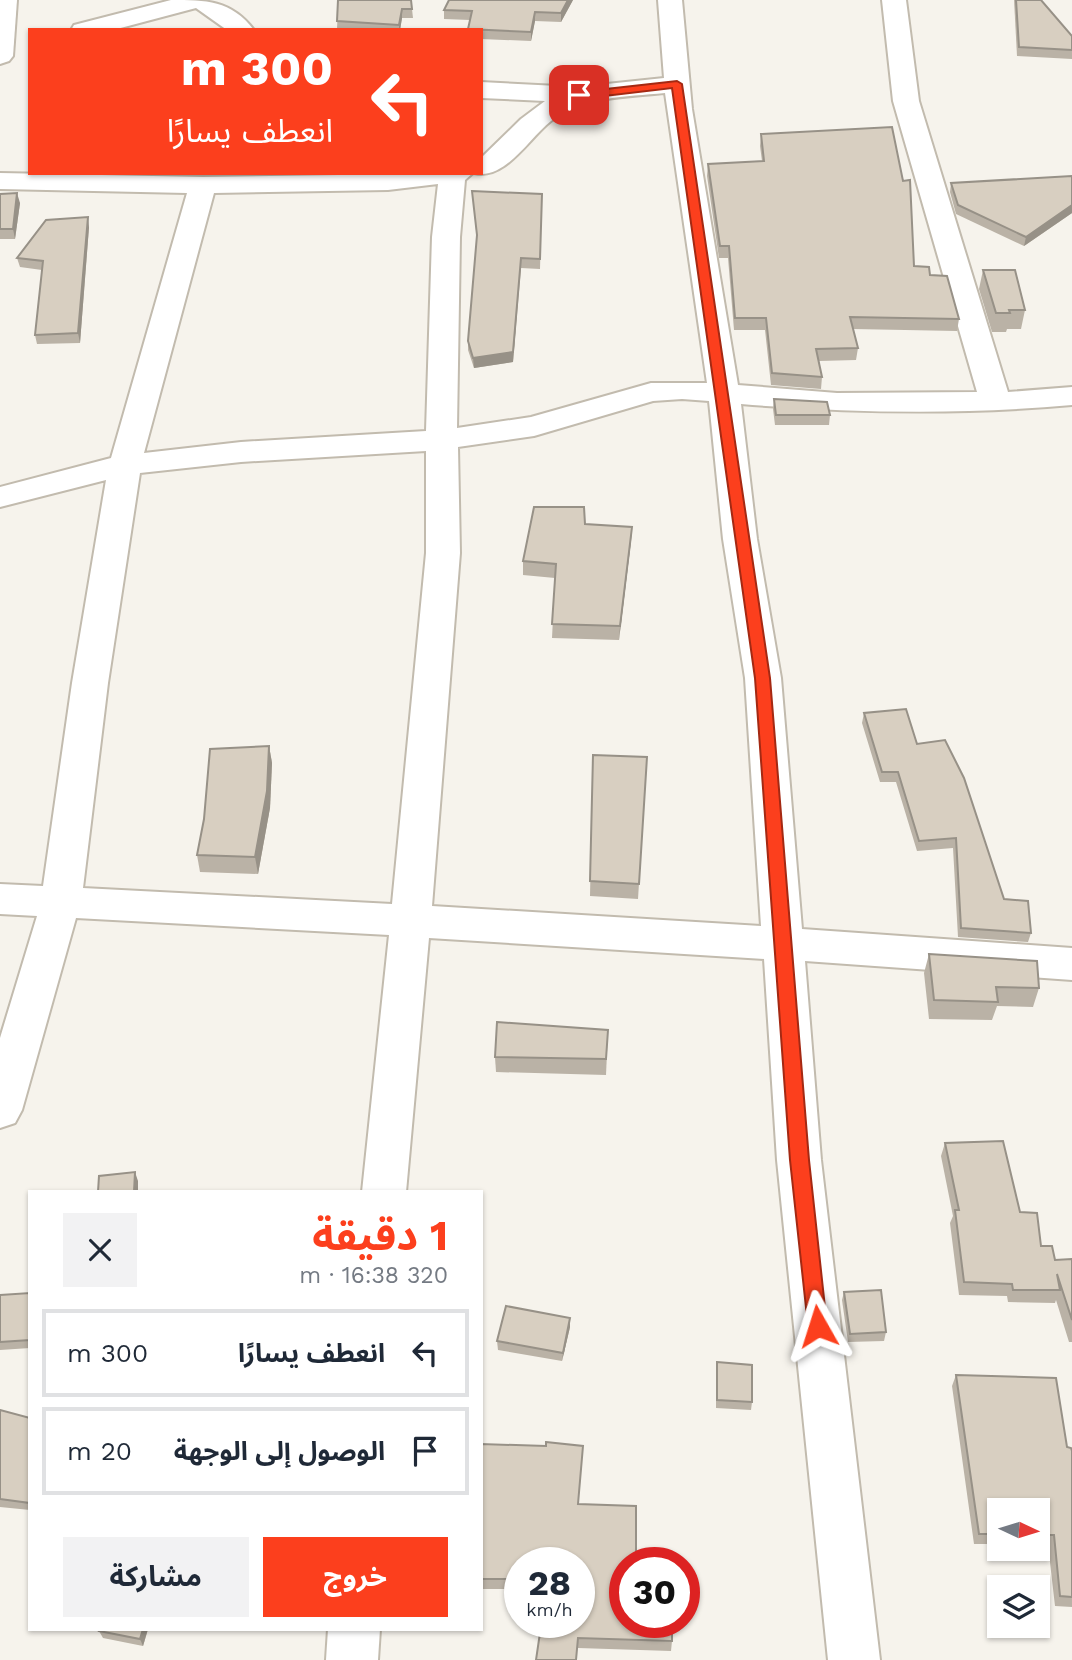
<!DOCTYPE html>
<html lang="ar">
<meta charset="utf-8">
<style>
:root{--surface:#fff;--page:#f2f2f3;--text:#1f2937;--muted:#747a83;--line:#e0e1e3;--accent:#fc3f1d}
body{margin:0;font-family:"Work Sans","Noto Sans Arabic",sans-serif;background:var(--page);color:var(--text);direction:rtl;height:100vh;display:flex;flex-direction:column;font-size:26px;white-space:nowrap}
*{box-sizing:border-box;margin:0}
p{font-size:23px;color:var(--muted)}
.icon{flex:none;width:38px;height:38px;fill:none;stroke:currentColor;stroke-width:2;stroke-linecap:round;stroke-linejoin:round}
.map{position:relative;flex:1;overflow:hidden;direction:ltr}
.drawer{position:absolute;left:28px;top:1190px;width:455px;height:441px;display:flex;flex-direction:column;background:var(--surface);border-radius:0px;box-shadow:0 2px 5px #0004;direction:rtl}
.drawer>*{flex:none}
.banner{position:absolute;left:28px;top:28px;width:455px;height:147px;border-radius:0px;box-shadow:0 2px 5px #0004;direction:rtl;background:#fc3f1d;color:#fff;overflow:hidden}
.needle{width:46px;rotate:94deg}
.buttons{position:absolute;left:987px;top:1498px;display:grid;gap:14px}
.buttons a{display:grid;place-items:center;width:63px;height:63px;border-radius:0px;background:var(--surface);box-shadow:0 2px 5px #0004;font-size:35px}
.speed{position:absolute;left:504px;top:1547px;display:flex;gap:14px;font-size:35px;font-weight:700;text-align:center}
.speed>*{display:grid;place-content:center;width:91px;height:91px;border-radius:50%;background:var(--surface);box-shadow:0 2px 5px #0004;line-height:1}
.speed small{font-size:18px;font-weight:400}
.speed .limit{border:10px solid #d22;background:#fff;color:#111}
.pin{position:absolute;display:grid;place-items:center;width:60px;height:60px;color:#fff;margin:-30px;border-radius:14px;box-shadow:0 4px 10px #0006}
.me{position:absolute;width:77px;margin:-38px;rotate:354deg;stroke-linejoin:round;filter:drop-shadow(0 0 5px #0008)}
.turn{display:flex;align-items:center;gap:24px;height:147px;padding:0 35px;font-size:32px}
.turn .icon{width:91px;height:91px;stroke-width:2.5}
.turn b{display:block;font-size:49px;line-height:60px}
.round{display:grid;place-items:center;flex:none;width:74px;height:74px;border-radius:0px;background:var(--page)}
.overview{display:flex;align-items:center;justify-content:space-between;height:119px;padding:0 35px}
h1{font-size:42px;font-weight:700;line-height:52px;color:var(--accent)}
.cta{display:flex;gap:14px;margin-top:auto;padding:14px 35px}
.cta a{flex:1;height:80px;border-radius:0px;background:var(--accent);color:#fff;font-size:28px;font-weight:700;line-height:80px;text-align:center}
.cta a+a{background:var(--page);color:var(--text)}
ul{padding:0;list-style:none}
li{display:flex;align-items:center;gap:21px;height:88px;margin:0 14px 10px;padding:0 21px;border:4px solid var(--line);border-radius:0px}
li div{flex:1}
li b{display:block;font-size:26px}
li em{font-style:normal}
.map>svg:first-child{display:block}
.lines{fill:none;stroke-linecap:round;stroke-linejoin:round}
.minor-casing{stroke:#c2bbae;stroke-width:4}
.minor{fill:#fff;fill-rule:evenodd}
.wall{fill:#bab2a6}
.shaded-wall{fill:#979187}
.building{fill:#d8cfc1;stroke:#979187;stroke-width:2}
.route{fill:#fc3f1d;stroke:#a42913;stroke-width:2}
</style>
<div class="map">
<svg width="1072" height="1660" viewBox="0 0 1072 1660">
<rect width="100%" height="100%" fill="#f6f3ec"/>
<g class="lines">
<g class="minor-casing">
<g id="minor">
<polygon points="0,0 17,0 13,56 9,61 0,64"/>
<path d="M171,0C206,0 231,0 254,30H227L196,8L113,30H71L74,25Z"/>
<path d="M658,0H682L692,109L738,385L837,393L977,392L893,101L882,0H906L919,101L1008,392L1072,387V405C962,415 851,413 741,404L757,539L781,678L802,929L1072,948V980L805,961L821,1160L880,1660H828L777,1160L764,959L429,938L406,1192H362L389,935L76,918L22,1110L15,1123L0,1128V1038L37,916L0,914V884L43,886L72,683L106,480L0,507V487L111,458L187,193L0,189V173L203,177L473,173L465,180L460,237L457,428L531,417L651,383H707L665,93C625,97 583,96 551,121C529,138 505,181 474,173H481V158L521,119L545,101L481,98V82L578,87L664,78ZM438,184L432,237L426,431L241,442L144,453L214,193L388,190ZM682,399L709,401L723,539L745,678L761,926L432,906L460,553L458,447L534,436L653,401ZM426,451V553L392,904L83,888L108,683L140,473L241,462Z"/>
<polygon points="328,1629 380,1629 378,1660 326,1660"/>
</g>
</g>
<use href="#minor" class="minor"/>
</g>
<g class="wall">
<polygon points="338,0 412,9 413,18 402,18 400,30 337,30"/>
<polygon points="449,0 573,0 561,22 535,21 531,41 481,39 481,30 468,30 470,20 444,19 444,10"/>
<polygon points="1014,0 1041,0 1072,36 1072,59 1017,56"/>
<polygon points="761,134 914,266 930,275 959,319 957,331 853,329 858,348 856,360 819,361 822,377 821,389 771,385 765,330 734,330 728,258 719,258 707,176 708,164 762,161 760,146"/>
<polygon points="1072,176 1072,213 1024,246 956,214 950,192 951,183"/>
<polygon points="472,191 542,194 540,269 521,268 513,362 474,368 468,350 468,341 477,240"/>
<polygon points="0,194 20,203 15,239 0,239"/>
<polygon points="89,227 80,343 37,344 35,335 42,270 20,267 17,258"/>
<polygon points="983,270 1025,310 1021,329 1007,329 1006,332 992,332 979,289"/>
<polygon points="774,399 830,415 829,425 775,425 773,409"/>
<polygon points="585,524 632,527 631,541 619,640 552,638 555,578 523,575 523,561"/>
<polygon points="864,713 917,744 1004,899 1031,933 1028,942 958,937 953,848 917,851 896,782 880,782 862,723"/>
<polygon points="269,746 272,763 270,808 258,874 200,872 197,855"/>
<polygon points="593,755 647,757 638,899 590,896"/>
<polygon points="929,954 1039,988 1033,1007 997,1006 992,1020 929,1019 924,973"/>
<polygon points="608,1030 606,1075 496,1072 495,1057"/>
<polygon points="945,1143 1020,1212 1041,1246 1055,1260 1072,1259 1072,1342 1069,1342 1056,1300 1055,1303 1008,1302 1007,1296 959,1295 950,1223 953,1216 941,1156"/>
<polygon points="844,1292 886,1332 884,1341 848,1342 842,1300"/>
<polygon points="30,1293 30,1348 0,1350 0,1295"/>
<polygon points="570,1327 562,1361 498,1350 497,1341"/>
<polygon points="717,1362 752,1402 751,1410 716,1408 716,1371"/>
<polygon points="956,1375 1072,1451 1072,1607 1055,1606 1048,1545 1038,1545 1038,1510 999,1510 999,1544 974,1544 952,1386"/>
<polygon points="0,1410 30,1418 30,1510 0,1507"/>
<polygon points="481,1444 579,1504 636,1563 672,1641 671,1651 578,1648 538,1635 539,1622 579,1563 520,1563 520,1589 481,1589"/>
<polygon points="100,1629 148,1629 143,1646 103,1638 99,1631"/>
</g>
<g class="shaded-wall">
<polygon points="568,0 573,0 561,22 561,13"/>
<polygon points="402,9 402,18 400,30 399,30 399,25"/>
<polygon points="535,12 535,21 531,41 531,32"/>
<polygon points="17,193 20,203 15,239 13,229"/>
<polygon points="1072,205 1072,213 1024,246 1026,237"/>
<polygon points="88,217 89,227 80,343 78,333"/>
<polygon points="521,258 513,362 474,368 473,358"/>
<polygon points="632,527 631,541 619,640 620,626"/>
<polygon points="269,746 272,763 270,808 258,874 255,857"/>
<polygon points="135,1172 138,1181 138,1192 134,1192"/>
<polygon points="570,1318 570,1327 562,1361 563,1353"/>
<polygon points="143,1629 148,1629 143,1646 140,1639"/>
</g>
<g class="building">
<polygon points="338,0 411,0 412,9 402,9 399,25 337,21"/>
<polygon points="449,0 568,0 561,13 535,12 531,32 468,29 472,11 444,10"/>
<polygon points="1016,0 1041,0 1072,36 1072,50 1019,47"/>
<polygon points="892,127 903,181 910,180 914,266 929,267 930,275 947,276 959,319 850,317 858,348 816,349 822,377 772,373 766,318 735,318 729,246 720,246 708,164 764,161 761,134"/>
<polygon points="1072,176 1072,205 1026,237 958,205 951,183"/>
<polygon points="472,191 542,194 540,259 521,258 513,352 473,358 468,341 477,235"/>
<polygon points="17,193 13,229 0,229 0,194"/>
<polygon points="88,217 78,333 35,335 43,261 17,258 46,220"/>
<polygon points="983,270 1015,270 1025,310 1009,310 1010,313 996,313"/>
<polygon points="774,399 827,402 830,415 776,415"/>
<polygon points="534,507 584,507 585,524 632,527 620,626 552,624 556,564 523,561"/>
<polygon points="906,709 917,744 945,740 964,778 1004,899 1028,901 1031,933 961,928 956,838 919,841 898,772 882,772 864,713"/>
<polygon points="269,746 267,791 255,857 197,855 204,819 210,749"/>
<polygon points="593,755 647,757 639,884 590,881"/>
<polygon points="929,954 1037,961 1039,988 996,987 998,1002 934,1000"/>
<polygon points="497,1022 608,1030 606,1059 495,1057"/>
<polygon points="1003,1141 1020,1212 1037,1213 1041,1246 1052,1246 1055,1260 1072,1259 1072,1320 1057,1274 1060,1290 1013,1290 1012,1284 964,1282 955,1210 959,1210 945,1143"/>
<polygon points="135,1172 134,1192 98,1192 99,1176"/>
<polygon points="881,1290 886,1332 850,1334 844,1292"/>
<polygon points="30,1293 30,1340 0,1342 0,1295"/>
<polygon points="506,1306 570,1318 563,1353 497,1341"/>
<polygon points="717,1362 752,1365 752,1402 717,1400"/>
<polygon points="956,1375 1056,1378 1067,1447 1071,1448 1072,1451 1072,1597 1060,1596 1054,1535 1038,1535 1038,1510 999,1510 999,1534 979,1534"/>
<polygon points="0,1410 30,1418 30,1503 0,1499"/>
<polygon points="546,1442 583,1446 578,1504 636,1506 636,1563 641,1563 625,1563 625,1622 672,1622 672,1641 578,1638 576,1660 536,1660 541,1626 538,1626 539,1622 579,1622 579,1563 520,1563 520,1579 481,1579 481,1444 546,1446"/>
<polygon points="100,1629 143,1629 140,1639 99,1631"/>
</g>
<polygon class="route" points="677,81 682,84 770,678 809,1160 827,1326 824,1333 818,1335 811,1333 808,1326 790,1160 755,678 672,88 579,99 573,95 579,92"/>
</svg>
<div class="buttons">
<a><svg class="needle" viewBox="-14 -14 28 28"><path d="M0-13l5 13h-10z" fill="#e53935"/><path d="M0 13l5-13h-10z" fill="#747a83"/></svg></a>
<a><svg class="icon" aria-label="layers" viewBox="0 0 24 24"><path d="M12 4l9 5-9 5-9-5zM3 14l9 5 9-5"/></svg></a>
</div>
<div class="speed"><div>28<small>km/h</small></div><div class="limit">30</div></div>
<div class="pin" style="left:579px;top:95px;background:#d93025"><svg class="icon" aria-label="arrive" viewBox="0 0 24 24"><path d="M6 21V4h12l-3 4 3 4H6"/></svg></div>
<svg class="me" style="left:818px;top:1326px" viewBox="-20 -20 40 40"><path d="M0-17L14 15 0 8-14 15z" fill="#fc3f1d" stroke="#fff" stroke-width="4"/></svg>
<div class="banner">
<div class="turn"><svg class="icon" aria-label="left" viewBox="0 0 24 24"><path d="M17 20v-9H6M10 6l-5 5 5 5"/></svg><div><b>300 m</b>انعطف يسارًا</div></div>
</div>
<section class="drawer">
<div class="overview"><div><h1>1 دقيقة</h1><p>320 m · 16:38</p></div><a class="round"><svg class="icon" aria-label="close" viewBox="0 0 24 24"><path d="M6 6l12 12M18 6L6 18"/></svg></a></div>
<ul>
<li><svg class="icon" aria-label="left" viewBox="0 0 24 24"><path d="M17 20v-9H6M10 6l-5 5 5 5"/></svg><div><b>انعطف يسارًا</b></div><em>300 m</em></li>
<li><svg class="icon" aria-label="arrive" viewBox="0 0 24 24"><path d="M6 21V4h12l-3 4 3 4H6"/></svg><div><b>الوصول إلى الوجهة</b></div><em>20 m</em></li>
</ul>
<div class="cta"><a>خروج</a><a>مشاركة</a></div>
</section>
</div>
